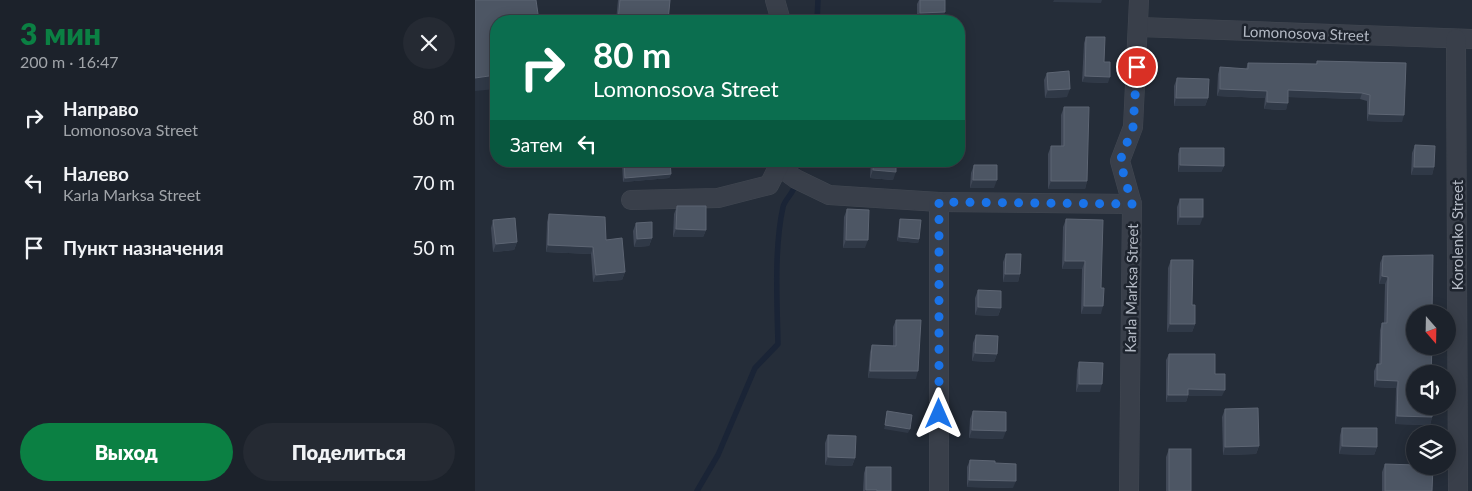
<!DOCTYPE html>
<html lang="ru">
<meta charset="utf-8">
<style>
:root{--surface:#1c222b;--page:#252a33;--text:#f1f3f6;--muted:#a0a4a9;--line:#3a3f47;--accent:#0b8043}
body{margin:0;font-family:Lato,sans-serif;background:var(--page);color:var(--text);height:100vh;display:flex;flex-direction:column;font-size:19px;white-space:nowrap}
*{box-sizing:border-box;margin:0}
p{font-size:16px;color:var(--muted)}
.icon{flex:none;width:28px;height:28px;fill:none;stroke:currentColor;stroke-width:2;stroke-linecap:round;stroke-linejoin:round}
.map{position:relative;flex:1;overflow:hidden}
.drawer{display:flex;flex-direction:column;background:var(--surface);width:475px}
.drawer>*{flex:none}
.guide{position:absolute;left:15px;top:15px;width:475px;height:152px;border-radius:20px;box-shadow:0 2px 12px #0003,0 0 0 1px var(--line);background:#0b6e4f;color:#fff;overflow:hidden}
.needle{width:32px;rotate:160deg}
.buttons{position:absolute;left:931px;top:305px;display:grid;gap:10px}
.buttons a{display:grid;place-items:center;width:50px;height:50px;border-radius:50%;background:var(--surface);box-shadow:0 2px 12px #0003,0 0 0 1px var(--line);font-size:25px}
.pin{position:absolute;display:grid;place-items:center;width:42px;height:42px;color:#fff;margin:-21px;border:2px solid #fff;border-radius:50%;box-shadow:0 1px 5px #0007}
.me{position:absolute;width:55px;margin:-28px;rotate:0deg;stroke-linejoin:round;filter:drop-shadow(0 0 4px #0008)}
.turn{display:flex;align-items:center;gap:18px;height:105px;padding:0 20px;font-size:22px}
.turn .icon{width:65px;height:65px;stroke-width:2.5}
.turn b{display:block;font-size:35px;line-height:42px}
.then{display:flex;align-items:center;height:48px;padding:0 20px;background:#0003;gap:10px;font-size:19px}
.round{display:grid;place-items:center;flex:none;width:52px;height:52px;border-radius:26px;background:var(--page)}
.overview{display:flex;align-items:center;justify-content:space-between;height:85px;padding:0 20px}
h1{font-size:30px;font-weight:800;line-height:38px;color:var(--accent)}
.button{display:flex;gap:10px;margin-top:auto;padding:10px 20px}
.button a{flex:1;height:58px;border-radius:30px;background:var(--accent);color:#fff;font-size:20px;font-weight:800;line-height:58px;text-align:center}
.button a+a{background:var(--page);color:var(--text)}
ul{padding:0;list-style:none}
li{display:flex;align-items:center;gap:15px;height:65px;padding:0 20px}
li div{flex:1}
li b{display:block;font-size:19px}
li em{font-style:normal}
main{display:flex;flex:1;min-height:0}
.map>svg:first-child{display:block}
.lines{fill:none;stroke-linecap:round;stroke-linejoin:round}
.stream{stroke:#1a2436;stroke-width:5.5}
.street-casing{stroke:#424852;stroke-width:20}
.street{stroke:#393f4a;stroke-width:19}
.wall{fill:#414958}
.shaded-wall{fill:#303947}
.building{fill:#4d5664;stroke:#5d6573}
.route{stroke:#1a73e8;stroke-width:9;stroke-dasharray:0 16.2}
.labels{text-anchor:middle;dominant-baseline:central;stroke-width:5;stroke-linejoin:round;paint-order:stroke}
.street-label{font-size:15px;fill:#b4bac5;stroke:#1e242e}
</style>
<main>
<section class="drawer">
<div class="overview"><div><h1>3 мин</h1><p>200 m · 16:47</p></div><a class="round"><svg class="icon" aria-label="close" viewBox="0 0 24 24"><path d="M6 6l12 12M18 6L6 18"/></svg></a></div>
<ul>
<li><svg class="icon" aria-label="right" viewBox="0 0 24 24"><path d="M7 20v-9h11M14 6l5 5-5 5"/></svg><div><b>Направо</b><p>Lomonosova Street</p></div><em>80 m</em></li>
<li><svg class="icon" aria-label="left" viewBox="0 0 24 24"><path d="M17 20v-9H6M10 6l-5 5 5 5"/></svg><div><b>Налево</b><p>Karla Marksa Street</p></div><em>70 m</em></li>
<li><svg class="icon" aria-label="arrive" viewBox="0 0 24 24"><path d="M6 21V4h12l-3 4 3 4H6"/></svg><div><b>Пункт назначения</b></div><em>50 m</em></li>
</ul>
<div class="button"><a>Выход</a><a>Поделиться</a></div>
</section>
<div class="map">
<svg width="997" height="491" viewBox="0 0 997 491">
<rect width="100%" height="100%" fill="#252d39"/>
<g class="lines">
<g class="stream">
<polyline points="342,21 343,0"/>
<polyline points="321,174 323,161"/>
<path d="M222,491L243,455L280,368L303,344C302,302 299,248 308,207C310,198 320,193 320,183"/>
</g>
<g class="street-casing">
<g id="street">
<polyline points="300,0 306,21"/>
<polyline points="664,27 997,39"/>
<polyline points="981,39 983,491"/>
<polyline points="303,166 321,179 354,195 464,202 657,204"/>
<polyline points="156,200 243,198 294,185 306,161"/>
<polyline points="464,202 464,491"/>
<polyline points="654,491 657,204 645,161 658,127 664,0"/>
</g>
</g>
<use href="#street" class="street"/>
</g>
<g class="wall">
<polygon points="143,0 195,0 193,21 141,21"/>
<polygon points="444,0 470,0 467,20 442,21 442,4"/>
<polygon points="611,37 629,62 633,83 607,82 609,43"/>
<polygon points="842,61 931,63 927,122 892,121 892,101 885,99 813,97 811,110 789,109 790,98 742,96 743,74 745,67 771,69 773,63 841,64"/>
<polygon points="572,73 592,97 570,98 569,80"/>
<polygon points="702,78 733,98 730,106 699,106 699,86"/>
<polygon points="589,107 612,181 610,189 573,189 573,154 576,146 586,146 586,115"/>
<polygon points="940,145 959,167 957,175 936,175 937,153"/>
<polygon points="705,148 749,166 746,172 703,172 703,154"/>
<polygon points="148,161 195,161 196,174 194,178 148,182 147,163"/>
<polygon points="396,161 421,161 418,180 395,178"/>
<polygon points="499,165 519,188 495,188 496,173"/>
<polygon points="705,199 725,225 702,225 702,207"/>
<polygon points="202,206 231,230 228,237 198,237 199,214"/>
<polygon points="372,209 390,248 368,248 369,217"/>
<polygon points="74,214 131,240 150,272 147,280 118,282 116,254 71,252 72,222"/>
<polygon points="425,219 444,239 443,243 422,241 424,223"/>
<polygon points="591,219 626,288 626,314 606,314 607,269 587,269 588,227"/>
<polygon points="18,220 42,242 39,250 18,252 16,228"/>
<polygon points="161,223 177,238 174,246 159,247 158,231"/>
<polygon points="531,254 545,274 543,282 528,282 528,262"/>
<polygon points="908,256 940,374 957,417 955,425 920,424 921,388 899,387 899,371 902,364 904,364 905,330 907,323 909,323 910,284 904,284 905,263"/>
<polygon points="696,260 717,305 720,324 717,332 692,332 693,268"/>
<polygon points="503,290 526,308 523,316 500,315 500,298"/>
<polygon points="421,320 441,379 393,378 395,352 397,345 418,346 418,327"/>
<polygon points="501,335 522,354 519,362 497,361 498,343"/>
<polygon points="694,354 740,374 747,396 713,396 711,402 691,402 691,360"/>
<polygon points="604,362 625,392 601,392 602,370"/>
<polygon points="750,409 784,446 781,454 748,455 747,417"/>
<polygon points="498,411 528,439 494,438 495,419"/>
<polygon points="867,428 902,447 899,455 864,454 865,435"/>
<polygon points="353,435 380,458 377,466 350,465 350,443"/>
<polygon points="694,449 716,491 691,491 691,457"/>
<polygon points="495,460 520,463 538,488 492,487 492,467"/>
<polygon points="910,464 957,491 907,491 907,472"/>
<polygon points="391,467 416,491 388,491 389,473"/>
</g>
<g class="shaded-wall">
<polygon points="579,0 627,0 626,3 578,2"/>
<polygon points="470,12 467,20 442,21 445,13"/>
<polygon points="21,75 21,89 0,91 0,78"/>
<polygon points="610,76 635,77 633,83 607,82"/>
<polygon points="595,89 592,97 570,98 573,90"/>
<polygon points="745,89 792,91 790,98 742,96"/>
<polygon points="813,90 887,93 885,99 811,97"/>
<polygon points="701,98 733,98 730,106 699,106"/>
<polygon points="792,102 813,103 811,110 789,109"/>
<polygon points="894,114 929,115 927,122 892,121"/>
<polygon points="705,165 749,166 746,172 703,172"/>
<polygon points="939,167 959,167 957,175 936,175"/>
<polygon points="398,170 421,172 418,180 395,178"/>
<polygon points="196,174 194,178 148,182 150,178"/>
<polygon points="498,180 522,180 519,188 495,188"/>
<polygon points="576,181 612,181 610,189 573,189"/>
<polygon points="705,217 728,217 725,225 702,225"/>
<polygon points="201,229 231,230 228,237 198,237"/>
<polygon points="424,237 444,239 443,243 422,241"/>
<polygon points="177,238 174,246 159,247 162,239"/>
<polygon points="371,240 393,240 390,248 368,248"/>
<polygon points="42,242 39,250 18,252 21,244"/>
<polygon points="73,245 118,247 116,254 71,252"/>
<polygon points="590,261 610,261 607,269 587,269"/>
<polygon points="150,272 147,280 118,282 121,275"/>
<polygon points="530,274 545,274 543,282 528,282"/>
<polygon points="907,276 913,277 910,284 904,284"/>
<polygon points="609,306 628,306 626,314 606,314"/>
<polygon points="503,307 526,308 523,316 500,315"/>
<polygon points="695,324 720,324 717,332 692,332"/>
<polygon points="500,353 522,354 519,362 497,361"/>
<polygon points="395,371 443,371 441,379 393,378"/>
<polygon points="902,380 923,381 921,388 899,387"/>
<polygon points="604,384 627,384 625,392 601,392"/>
<polygon points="713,389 750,390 747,396 713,396 711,402 691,402 693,395"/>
<polygon points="922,416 957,417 955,425 920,424"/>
<polygon points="410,425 435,429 433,433 409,429"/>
<polygon points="497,430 531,431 528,439 494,438"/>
<polygon points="784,446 781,454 748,455 750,447"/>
<polygon points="867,446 902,447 899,455 864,454"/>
<polygon points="353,457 380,458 377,466 350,465"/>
<polygon points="494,480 541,481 538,488 492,487"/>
<polygon points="391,490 402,490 401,491 390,491"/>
</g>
<g class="building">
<polygon points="0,0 61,0 64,21 21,21 21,75 0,78"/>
<polygon points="145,0 195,0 193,21 143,21"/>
<polygon points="445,0 470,0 470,12 445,13"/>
<polygon points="611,37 630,37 629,62 635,62 635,77 610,76"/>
<polygon points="842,61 931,63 929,115 894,114 895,95 887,93 813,90 813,103 792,102 792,91 745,89 745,67 773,69 773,63 842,64"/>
<polygon points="594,71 595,89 573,90 572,73"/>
<polygon points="702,78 734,79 733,98 701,98"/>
<polygon points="589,107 614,107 612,181 576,181 576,146 589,146"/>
<polygon points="940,145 960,146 959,167 939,167"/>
<polygon points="705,148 749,148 749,166 705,165"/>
<polygon points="149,161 195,161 196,174 150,178"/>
<polygon points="399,161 421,161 421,172 398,170"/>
<polygon points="499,165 522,165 522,180 498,180"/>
<rect x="705" y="199" width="23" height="18"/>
<polygon points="202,206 231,206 231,230 201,229"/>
<polygon points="372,209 394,210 393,240 371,240"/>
<polygon points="74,214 130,217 131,240 147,238 150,272 121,275 118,247 73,245"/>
<polygon points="40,218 42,242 21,244 18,220"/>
<polygon points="425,219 446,220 444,239 424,237"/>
<polygon points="591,219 628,220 626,288 629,288 628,306 609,306 610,261 590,261"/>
<polygon points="177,222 177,238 162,239 161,223"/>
<polygon points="531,254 546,254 545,274 530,274"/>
<polygon points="958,255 957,314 940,314 940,346 957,346 956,374 940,374 940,406 958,406 957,417 922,416 923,381 902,380 902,364 906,364 907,323 912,323 913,277 907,276 908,256"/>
<polygon points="696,260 718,260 717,305 720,305 720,324 695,324"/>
<polygon points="503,290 526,291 526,308 503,307"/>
<polygon points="421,320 446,320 443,371 395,371 397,345 421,346"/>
<polygon points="501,335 523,336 522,354 500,353"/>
<polygon points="694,354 740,354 740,374 750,374 750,390 713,389 713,395 693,395"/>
<polygon points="604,362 628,363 627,384 604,384"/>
<polygon points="783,408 784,446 750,447 750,409"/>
<polygon points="412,411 437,415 435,429 410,425"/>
<polygon points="498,411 531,412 531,431 497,430"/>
<polygon points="867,428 902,428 902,447 867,446"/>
<polygon points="353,435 381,436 380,458 353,457"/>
<rect x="694" y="449" width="22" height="42"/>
<polygon points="495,460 520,461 520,463 541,464 541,481 494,480"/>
<polygon points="910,464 940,465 940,466 958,466 957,491 910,491"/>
<polygon points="391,467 416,467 416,491 402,491 402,490 391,490"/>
</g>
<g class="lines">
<polyline class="route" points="464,414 464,202 657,204 645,161 658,127 662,67"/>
</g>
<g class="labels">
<g class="street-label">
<text transform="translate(831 33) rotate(2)">Lomonosova Street</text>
<text transform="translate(982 235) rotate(-90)">Korolenko Street</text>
<text transform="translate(656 288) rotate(-89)">Karla Marksa Street</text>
</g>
</g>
</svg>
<div class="buttons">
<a><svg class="needle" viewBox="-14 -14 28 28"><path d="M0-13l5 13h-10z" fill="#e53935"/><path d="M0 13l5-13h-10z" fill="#a0a4a9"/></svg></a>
<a><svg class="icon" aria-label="sound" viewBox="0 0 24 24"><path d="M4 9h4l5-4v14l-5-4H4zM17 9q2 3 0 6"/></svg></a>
<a><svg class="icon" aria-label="layers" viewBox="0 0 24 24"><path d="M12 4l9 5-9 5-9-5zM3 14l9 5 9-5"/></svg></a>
</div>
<div class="pin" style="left:662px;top:67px;background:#d93025"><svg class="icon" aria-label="arrive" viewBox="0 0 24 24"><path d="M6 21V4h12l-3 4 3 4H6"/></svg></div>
<svg class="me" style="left:464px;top:414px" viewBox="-20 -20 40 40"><path d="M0-17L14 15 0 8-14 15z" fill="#1a73e8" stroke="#fff" stroke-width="4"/></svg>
<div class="guide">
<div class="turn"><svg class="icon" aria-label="right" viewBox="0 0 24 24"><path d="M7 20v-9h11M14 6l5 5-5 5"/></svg><div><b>80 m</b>Lomonosova Street</div></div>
<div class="then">Затем<svg class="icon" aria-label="left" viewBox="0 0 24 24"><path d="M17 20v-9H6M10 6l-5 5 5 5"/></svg></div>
</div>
</div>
</main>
